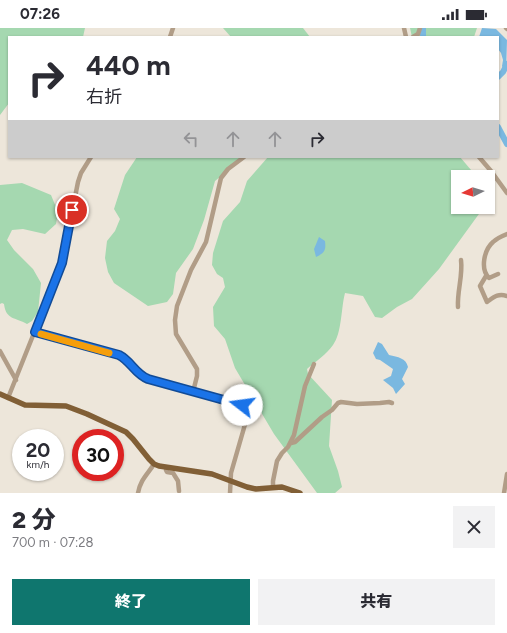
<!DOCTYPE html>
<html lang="ja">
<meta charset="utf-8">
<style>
:root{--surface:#fff;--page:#f2f2f3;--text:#2b2b33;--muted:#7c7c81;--accent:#0f766e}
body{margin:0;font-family:Figtree,"Noto Sans JP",sans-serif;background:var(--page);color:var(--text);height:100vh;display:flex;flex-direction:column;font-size:15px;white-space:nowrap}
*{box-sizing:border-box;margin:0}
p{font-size:13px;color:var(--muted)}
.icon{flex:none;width:22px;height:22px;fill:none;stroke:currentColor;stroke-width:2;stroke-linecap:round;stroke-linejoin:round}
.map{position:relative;height:465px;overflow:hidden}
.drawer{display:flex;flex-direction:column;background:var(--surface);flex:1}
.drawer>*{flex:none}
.top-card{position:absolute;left:8px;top:8px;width:491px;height:122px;border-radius:0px;box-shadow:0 1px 3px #0004;background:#fff;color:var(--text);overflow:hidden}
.needle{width:26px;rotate:265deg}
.fabs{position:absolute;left:451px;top:142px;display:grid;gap:8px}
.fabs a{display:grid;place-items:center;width:44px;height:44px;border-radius:0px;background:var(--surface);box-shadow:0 1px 3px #0004;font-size:20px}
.speed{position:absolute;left:12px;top:401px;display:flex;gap:8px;font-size:20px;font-weight:700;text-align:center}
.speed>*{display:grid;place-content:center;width:52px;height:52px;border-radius:50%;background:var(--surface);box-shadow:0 1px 3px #0004;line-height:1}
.speed small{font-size:10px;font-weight:400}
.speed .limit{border:6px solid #d22;background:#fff;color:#111}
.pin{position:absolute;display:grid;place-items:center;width:34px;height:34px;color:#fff;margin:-17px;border:2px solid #fff;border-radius:50%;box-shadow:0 1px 4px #0007}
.me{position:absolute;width:44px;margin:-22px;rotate:285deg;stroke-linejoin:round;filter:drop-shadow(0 0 3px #0008)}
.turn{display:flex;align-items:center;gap:14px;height:84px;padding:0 12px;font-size:18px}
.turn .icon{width:52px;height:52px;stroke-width:2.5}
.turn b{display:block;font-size:28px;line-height:34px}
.lanes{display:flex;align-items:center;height:38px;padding:0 12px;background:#0003;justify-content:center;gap:20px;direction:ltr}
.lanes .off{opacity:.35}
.round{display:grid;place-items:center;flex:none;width:42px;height:42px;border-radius:0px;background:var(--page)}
.overview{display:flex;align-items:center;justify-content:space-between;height:68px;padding:0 12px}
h1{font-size:24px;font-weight:800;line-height:30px}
.button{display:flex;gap:8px;margin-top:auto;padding:8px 12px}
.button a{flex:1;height:46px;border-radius:0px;background:var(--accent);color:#fff;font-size:16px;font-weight:800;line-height:46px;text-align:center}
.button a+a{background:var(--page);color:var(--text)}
.status{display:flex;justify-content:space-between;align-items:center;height:28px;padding:0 20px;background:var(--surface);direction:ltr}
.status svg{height:11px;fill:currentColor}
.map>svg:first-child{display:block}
.green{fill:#a5d8b0}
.water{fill:#7ab8e0}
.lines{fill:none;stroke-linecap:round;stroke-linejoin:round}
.river{stroke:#7ab8e0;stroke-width:6}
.minor{stroke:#b19d87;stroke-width:4.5}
.major{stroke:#815f36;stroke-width:5.5}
.route-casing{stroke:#114b97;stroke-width:10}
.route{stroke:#1a73e8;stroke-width:7}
.slow{stroke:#f59e0b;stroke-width:7}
</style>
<div class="status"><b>07:26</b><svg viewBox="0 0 49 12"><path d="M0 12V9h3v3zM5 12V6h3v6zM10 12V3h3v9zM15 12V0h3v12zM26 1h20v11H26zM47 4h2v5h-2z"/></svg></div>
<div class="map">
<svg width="507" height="465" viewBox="0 0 507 465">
<rect width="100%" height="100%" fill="#ede6da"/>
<g class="green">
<polygon points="0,0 85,0 83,9 9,9 9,75 0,87"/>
<polygon points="223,0 303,0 310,9 231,9"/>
<polygon points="410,0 477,0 474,9 412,9"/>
<polygon points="137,129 244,129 215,153 204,192 193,221 176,245 173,266 167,274 148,278 114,255 108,244 105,230 107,213 115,203 120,191 114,181 125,147"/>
<path d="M268,129H460L477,149H458V179H484L439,241L412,271L397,279L382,290L375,289L363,268L345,265C341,280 342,305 333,317C327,326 315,334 307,341L308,346L332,372L329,418L338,443L342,459L335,465H317L274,406L235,340L225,311L214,298L213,279L225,259L223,250L217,246L212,237L213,225L223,193L240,174L247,153Z"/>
<path d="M22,155L51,167L58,184L56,196L45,206L23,201L12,202L7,212L14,222L33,241L41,255L38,284L32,293L27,296C15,289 6,292 4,276L2,275L0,276V157Z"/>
</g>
<g class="water">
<polygon points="482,0 496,1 507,12 506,45 502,38 503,32 501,25 498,21 498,9 479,9"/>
<path d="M319,209L325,213C326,222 325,225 316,229L314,221Z"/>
<path d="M378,314L382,316L389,327C398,329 406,330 408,339L402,351L405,356L396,366L393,360L383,352L391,348L393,341L380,332L376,331L373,325Z"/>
</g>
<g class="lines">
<g class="river">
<polyline points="423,9 423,0"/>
<polyline points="498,49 503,44 507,36"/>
<polyline points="498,99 507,116"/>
</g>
<g class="minor">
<polyline points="404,0 406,9"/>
<polyline points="506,0 507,1"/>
<polyline points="170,9 173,0"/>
<polyline points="413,9 418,6 420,0"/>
<polyline points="479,129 491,143 507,165"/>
<path d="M498,246L489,250C480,241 484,222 493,214C497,210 502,208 507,206"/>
<path d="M486,248L480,258L487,274C494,269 498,265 507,268"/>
<path d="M458,279C457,263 463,248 461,232"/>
<path d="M35,304L119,327C131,333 135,346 148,351L244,378L248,382V386L231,445L230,465"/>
<polyline points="0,323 16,352"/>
<polyline points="193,364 197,348 197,341 176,306 175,292 177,278 191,242 206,214 221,150 228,141 244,129"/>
<polyline points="8,370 62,235 78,154 81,145 91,129"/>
<polyline points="291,415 295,414 322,389 332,382 338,375 341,374 357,376 380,375 389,374 392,375"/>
<polyline points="168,440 166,442 167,444 173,445 178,453 179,463"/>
<polyline points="273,459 273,453 277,433 282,425 288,419 294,407 305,358 314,336"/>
<path d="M138,465C140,452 148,446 154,436"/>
<polyline points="504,465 507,446"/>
</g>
<polyline class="major" points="0,366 25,377 66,378 87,386 126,404 133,411 149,431 154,436 159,438 212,446 247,459 256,461 282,459 300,465"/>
</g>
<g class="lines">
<g class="route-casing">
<path id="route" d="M72,182L62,235L35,304L119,327C131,333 135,346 148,351L242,377"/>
</g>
<use href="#route" class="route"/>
<polyline class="slow" points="41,306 109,325"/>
</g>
</svg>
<div class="fabs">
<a><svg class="needle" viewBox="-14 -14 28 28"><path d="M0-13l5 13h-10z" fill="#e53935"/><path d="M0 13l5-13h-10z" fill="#7c7c81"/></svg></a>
</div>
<div class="speed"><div>20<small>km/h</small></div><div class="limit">30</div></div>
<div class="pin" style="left:72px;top:182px;background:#d93025"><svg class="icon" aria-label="arrive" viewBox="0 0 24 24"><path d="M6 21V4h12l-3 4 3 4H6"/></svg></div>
<svg class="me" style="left:242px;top:377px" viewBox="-20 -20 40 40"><circle r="19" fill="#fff"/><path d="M0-13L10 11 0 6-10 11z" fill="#1a73e8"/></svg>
<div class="top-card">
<div class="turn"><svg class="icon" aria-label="right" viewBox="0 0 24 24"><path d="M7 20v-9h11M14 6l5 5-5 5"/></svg><div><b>440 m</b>右折</div></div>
<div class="lanes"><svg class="icon off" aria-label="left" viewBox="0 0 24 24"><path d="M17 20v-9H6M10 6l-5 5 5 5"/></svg><svg class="icon off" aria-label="ahead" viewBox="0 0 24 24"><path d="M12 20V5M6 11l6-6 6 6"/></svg><svg class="icon off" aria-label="ahead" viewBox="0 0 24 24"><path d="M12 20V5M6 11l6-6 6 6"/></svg><svg class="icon" aria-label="right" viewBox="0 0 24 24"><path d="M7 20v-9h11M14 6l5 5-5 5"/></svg></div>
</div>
</div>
<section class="drawer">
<div class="overview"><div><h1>2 分</h1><p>700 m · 07:28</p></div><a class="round"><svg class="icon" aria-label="close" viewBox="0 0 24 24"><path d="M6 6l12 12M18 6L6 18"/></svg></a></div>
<div class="button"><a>終了</a><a>共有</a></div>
</section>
